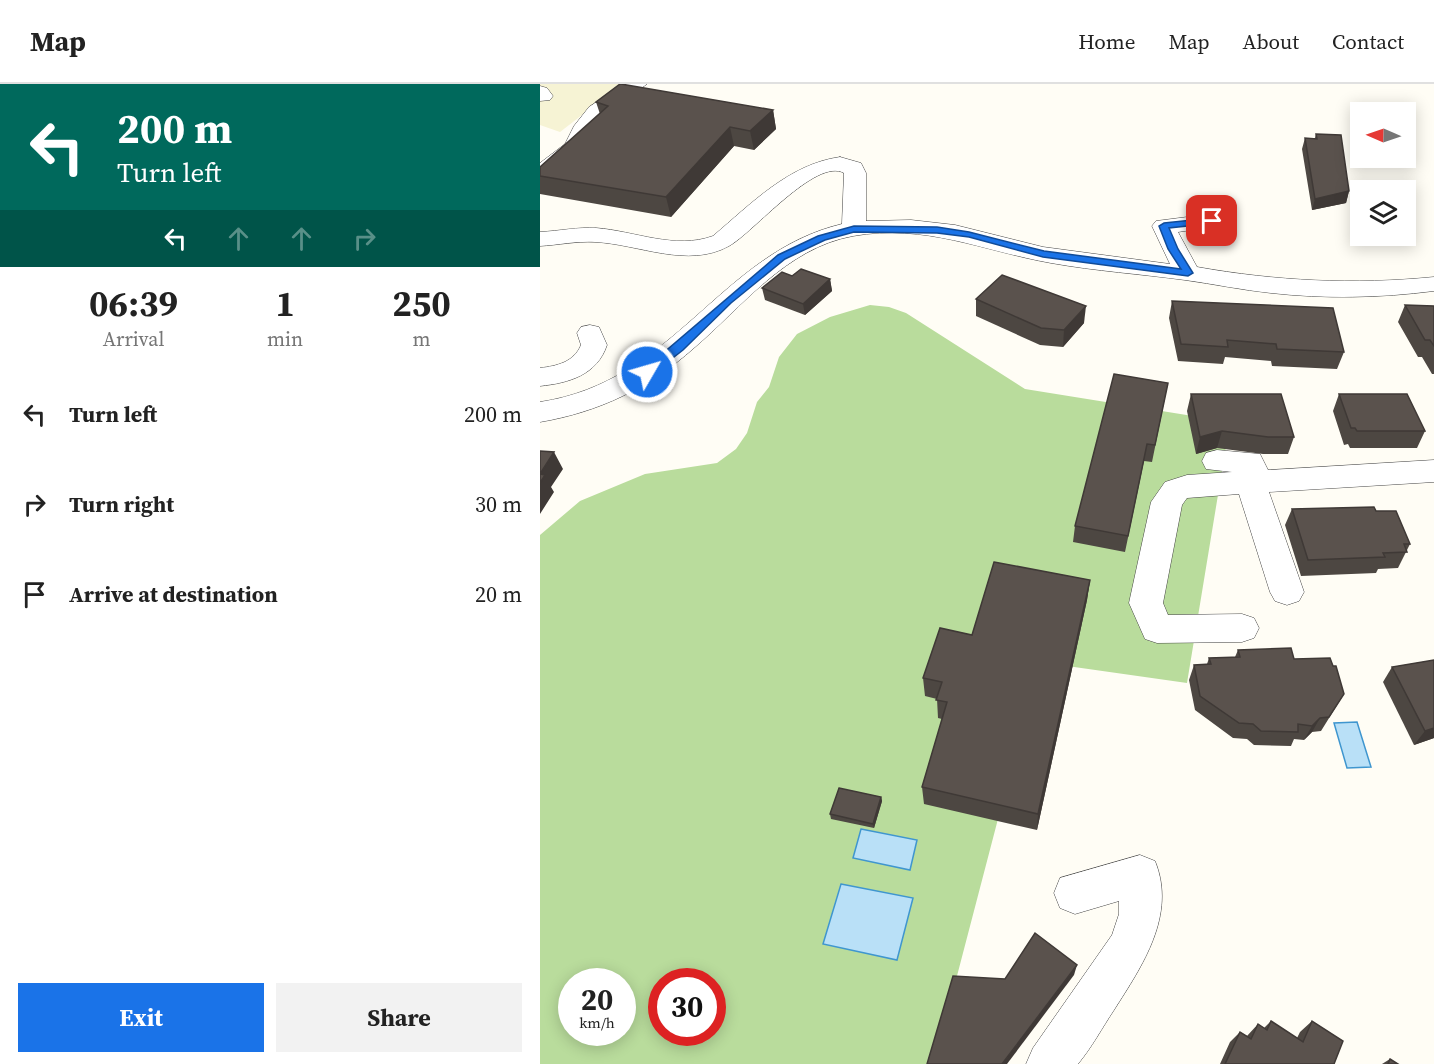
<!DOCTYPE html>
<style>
:root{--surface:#fff;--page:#f2f2f2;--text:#222;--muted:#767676;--line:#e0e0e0;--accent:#1a73e8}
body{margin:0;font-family:"Source Serif 4",serif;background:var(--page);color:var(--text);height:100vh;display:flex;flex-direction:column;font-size:22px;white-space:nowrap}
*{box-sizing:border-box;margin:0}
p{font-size:20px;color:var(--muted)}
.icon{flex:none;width:33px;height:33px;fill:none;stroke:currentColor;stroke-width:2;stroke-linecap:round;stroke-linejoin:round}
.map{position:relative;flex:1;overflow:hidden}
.side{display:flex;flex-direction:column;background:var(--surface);width:540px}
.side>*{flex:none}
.guide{background:#00695c;color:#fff;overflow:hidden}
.needle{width:39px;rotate:272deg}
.tools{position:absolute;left:810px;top:18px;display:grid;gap:12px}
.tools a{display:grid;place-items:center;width:66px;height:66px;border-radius:0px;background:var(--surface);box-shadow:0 3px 15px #0003;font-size:30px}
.speed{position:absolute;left:18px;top:884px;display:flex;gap:12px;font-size:30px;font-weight:700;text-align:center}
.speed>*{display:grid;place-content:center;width:78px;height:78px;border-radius:50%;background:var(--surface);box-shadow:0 3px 15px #0003;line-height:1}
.speed small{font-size:15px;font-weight:400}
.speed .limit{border:9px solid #d22;background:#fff;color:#111}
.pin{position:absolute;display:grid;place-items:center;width:51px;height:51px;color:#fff;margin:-26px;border-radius:12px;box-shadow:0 3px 9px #0006}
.me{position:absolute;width:66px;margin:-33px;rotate:52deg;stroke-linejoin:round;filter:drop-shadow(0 0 4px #0008)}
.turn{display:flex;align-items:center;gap:21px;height:126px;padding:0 18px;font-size:27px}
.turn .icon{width:78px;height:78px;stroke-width:2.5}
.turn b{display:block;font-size:42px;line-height:51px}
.lanes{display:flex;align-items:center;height:57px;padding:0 18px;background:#0003;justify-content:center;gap:30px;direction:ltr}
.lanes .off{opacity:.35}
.eta{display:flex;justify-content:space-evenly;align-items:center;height:102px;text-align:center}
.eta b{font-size:36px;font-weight:700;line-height:42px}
.button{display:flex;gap:12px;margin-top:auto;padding:12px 18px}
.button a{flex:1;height:69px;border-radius:0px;background:var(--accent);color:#fff;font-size:24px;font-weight:700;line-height:69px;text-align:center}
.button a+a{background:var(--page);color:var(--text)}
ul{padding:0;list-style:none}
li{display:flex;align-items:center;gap:18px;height:90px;padding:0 18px}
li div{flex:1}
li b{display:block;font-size:22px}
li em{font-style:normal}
header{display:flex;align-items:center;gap:36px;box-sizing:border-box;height:84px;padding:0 30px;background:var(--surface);border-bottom:2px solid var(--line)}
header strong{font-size:28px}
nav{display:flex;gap:33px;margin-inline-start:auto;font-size:21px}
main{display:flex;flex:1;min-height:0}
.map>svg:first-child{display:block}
.farmland{fill:#f6f3d4}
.forest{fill:#b9dc9c;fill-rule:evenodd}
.water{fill:#b9e0f7;stroke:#3f96cf;stroke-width:1.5}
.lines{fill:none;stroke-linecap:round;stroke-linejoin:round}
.minor-casing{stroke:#444;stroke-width:1}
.minor{fill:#fff;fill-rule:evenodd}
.wall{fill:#4d4742}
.shaded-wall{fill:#3f3936}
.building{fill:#5a524d;stroke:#3f3936;stroke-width:1.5}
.route{fill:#1a73e8;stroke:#114b97;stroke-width:1.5}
</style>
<header>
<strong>Map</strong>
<nav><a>Home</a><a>Map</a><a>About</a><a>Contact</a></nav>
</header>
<main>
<section class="side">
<div class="guide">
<div class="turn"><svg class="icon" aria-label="left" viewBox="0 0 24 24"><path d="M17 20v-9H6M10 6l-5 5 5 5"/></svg><div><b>200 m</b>Turn left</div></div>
<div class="lanes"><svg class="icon" aria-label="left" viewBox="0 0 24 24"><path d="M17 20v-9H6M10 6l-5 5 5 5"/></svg><svg class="icon off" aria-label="ahead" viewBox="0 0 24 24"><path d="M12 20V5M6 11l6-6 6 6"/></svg><svg class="icon off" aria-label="ahead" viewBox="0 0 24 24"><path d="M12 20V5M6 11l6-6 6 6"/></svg><svg class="icon off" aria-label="right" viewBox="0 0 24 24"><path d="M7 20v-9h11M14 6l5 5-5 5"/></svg></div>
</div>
<div class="eta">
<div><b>06:39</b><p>Arrival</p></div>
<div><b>1</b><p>min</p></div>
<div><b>250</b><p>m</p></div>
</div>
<ul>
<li><svg class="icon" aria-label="left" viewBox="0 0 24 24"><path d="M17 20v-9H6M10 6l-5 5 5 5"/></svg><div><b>Turn left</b></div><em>200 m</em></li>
<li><svg class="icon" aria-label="right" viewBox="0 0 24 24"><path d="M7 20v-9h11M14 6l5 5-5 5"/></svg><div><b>Turn right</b></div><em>30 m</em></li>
<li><svg class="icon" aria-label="arrive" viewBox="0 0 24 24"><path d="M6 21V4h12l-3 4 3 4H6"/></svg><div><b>Arrive at destination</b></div><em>20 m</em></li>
</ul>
<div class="button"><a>Exit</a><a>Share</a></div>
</section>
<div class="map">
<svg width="894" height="980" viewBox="0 0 894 980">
<rect width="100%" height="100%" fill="#fffdf5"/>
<polygon class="farmland" points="0,0 82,0 20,48 0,41"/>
<path class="forest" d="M330,221L349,223L366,229L485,305L690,338L647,599L499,578L394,980H0V451L40,417L105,390L177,379L196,365L207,349L217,318L229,303L239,273L257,250L290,233ZM32,897H82V948H32ZM122,897H172V948H122Z"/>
<g class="water">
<polygon points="817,638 831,683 807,684 794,639"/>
<polygon points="321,745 377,756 370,786 313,774"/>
<polygon points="301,800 373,814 357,876 283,860"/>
</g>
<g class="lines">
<g class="minor-casing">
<g id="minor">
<polygon points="84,0 107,0 63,31 41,67 8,95 0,97 0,79 25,60 34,42 49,23"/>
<polygon points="0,2 7,4 13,12 10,16 0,17"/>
<path d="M300,73L321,79L326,89V137L371,136L415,141L503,163L630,180L612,142L616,137L671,130L679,132L683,137L679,142L638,148L657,183C736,197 814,201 894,193V207C840,214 785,215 731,209C702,206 674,200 645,196C601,190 556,187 511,179C443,167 385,139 313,152C246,164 202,223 154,264C109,304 59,328 0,338V318C135,298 180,169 302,140L304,89C276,73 213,149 189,162C148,185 98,160 55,158C36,157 18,161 0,162V148C19,147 38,143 56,144C95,147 135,166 173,152C211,120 249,80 300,73Z"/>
<path d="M50,241L59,243L67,261C57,291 29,299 0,302V284C17,282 34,278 41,261L37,249L41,243Z"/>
<polygon points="677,366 720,370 728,386 894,376 894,398 729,408 764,508 759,517 747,521 735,517 730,508 699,410 647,414 642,421 623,519 628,531 702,530 714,534 719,544 714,554 702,558 617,559 605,555 589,519 611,418 625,398 647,391 692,388 666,385 662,377 666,369"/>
<path d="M600,771L615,777C637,831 602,882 574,926C562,944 552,963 538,980H486L493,964L572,851L579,830V817L535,830L520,824L514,809L520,794Z"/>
</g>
</g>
<use href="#minor" class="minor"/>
</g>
<g class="wall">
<polygon points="56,18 233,26 236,45 214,66 194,62 131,133 0,110 0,83 60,30"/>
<polygon points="776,50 809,107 806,119 772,126 762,65 765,54 775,54"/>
<polygon points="252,192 290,195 292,207 265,231 225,216 222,204"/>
<polygon points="436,215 544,239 523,263 500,261 436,232"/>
<polygon points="632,217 804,268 797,285 732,282 731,277 685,273 683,280 638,277 629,234"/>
<polygon points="865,221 894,222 894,290 892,290 882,273 878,273 858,238"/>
<polygon points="628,299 612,378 604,377 585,468 533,458 535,442"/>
<polygon points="651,310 754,353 748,370 723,370 677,364 656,370 647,327"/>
<polygon points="799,310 885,347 877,364 810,364 808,360 804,361 793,327"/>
<polygon points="752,425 870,460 858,484 838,485 836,489 761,492 745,441"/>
<polygon points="550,496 547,516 497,746 384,720 382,703 402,635 398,634 397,615 385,612 383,594 432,551"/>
<polygon points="698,566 754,575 804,610 781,647 772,648 764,656 754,655 751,662 714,661 707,655 693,654 655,626 649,596 654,581 667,580 669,574 695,573"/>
<polygon points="894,576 894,654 874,661 843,598 852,583"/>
<polygon points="341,713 342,717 334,744 291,735 290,730"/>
<polygon points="731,937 757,954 760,948 772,937 794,980 680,980 690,958 700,948 707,952 718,940 724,944"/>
<polygon points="850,975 858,980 842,980"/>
</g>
<g class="shaded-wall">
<polygon points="233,26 236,45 214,66 210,47"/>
<polygon points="190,43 194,62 131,133 126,113"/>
<polygon points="809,107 806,119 772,126 775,115"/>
<polygon points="290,195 292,207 265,231 263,220"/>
<polygon points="546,222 544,239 523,263 524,246"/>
<polygon points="682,347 677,364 656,370 660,353"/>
<polygon points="14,368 23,385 11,403 14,408 0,430 0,390"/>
<polygon points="550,496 547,516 497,746 498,730"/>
<polygon points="780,634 772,648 764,656 772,642"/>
<polygon points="894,644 894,654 874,661 885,647"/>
<polygon points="341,713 342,717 334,744 333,740"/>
<polygon points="537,881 534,891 467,980 462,980"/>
</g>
<g class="building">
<polygon points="80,0 81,0 233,26 210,47 190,43 126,113 0,92 0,83 68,22 56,18"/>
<polygon points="776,50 801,51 809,107 775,115 765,54 777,55"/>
<polygon points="261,185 290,195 263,220 222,204 242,188 252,192"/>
<polygon points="462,191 546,222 524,246 501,244 436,215"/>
<polygon points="632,217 793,224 804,268 737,265 736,260 687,256 688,263 641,260"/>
<polygon points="865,221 894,222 894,262 890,256 885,256"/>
<polygon points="574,290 628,299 615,361 607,360 588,452 535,442"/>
<polygon points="651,310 741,310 754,353 728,353 682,347 660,353"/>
<polygon points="799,310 867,310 885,347 817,347 815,344 811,344"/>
<polygon points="0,367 14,368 0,390 5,391 0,399"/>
<polygon points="834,423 836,427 856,427 870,460 864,460 867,468 843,469 845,473 768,476 752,425"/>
<polygon points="454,478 550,496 498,730 382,703 407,618 396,616 402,598 383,594 400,544 432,551"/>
<polygon points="751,564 754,575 790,574 793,582 796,582 804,610 789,633 780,634 772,642 758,640 758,648 721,647 713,640 699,639 660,612 654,581 671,580 669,574 700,573 698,566"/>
<polygon points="894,576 894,644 885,647 852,583"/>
<polygon points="299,704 341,713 333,740 290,730"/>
<polygon points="495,849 537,881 462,980 387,980 413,892 465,895"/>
<polygon points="731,937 763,958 772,937 803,957 794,980 685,980 700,948 711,955 718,940 727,946"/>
<polygon points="850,975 858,980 848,980"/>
</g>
<polygon class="route" points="672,134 675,135 675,139 629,144 638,165 653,189 648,192 503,173 429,153 397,149 314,148 285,156 245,175 191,219 143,266 111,291 101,288 238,171 278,152 314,142 397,143 429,148 504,167 641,185 628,165 619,142 624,139"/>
</svg>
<div class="tools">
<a><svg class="needle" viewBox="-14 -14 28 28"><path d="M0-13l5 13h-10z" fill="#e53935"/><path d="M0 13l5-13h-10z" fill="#767676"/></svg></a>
<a><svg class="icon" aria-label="layers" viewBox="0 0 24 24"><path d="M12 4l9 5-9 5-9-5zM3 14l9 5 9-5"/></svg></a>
</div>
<div class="speed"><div>20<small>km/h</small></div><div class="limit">30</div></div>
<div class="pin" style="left:672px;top:137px;background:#d93025"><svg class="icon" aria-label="arrive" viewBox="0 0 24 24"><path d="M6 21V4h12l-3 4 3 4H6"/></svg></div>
<svg class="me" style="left:107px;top:288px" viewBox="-20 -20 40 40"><circle r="17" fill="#1a73e8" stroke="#fff" stroke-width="3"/><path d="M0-11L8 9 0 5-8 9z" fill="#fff"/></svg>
</div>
</main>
